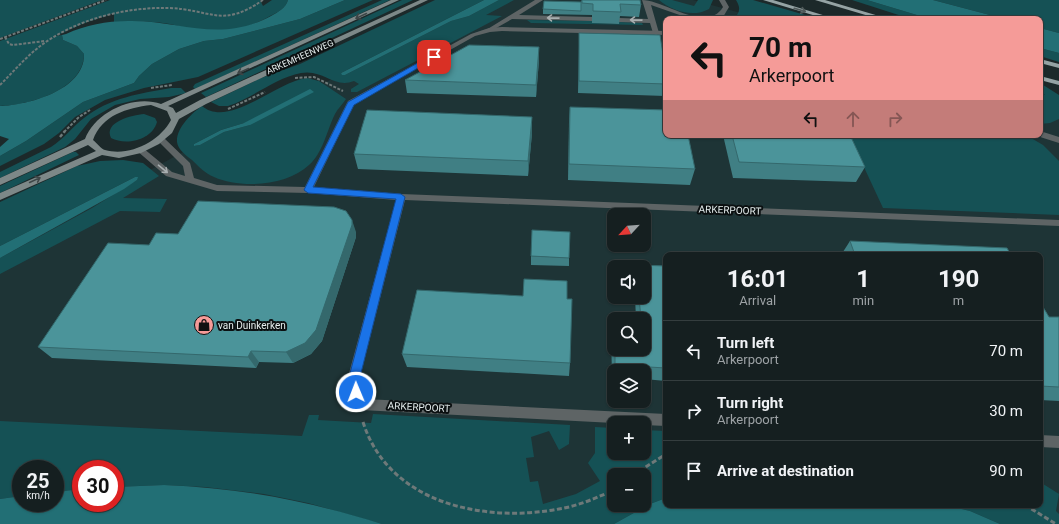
<!DOCTYPE html>
<meta charset="utf-8">
<style>
:root{--surface:#151f20;--page:#1e2729;--text:#f1f3f6;--muted:#9da2a5;--line:#343d3e}
body{margin:0;font-family:Roboto,sans-serif;background:var(--page);color:var(--text);height:100vh;display:flex;flex-direction:column;font-size:15px;white-space:nowrap}
*{box-sizing:border-box;margin:0}
p{font-size:13px;color:var(--muted)}
.icon{flex:none;width:22px;height:22px;fill:none;stroke:currentColor;stroke-width:2;stroke-linecap:round;stroke-linejoin:round}
.map{position:relative;flex:1;overflow:hidden}
.panel{position:absolute;left:663px;top:252px;width:380px;height:256px;display:flex;flex-direction:column;background:var(--surface);border-radius:8px;box-shadow:0 1px 3px #0004,0 0 0 1px var(--line)}
.panel>*{flex:none}
.hud{position:absolute;left:663px;top:16px;width:380px;height:122px;border-radius:8px;box-shadow:0 1px 3px #0004,0 0 0 1px var(--line);background:#f59b98;color:#111;overflow:hidden}
.needle{width:26px;rotate:244deg}
.buttons{position:absolute;left:607px;top:208px;display:grid;gap:8px}
.buttons a{display:grid;place-items:center;width:44px;height:44px;border-radius:8px;background:var(--surface);box-shadow:0 1px 3px #0004,0 0 0 1px var(--line);font-size:20px}
.speed{position:absolute;left:12px;top:460px;display:flex;gap:8px;font-size:20px;font-weight:700;text-align:center}
.speed>*{display:grid;place-content:center;width:52px;height:52px;border-radius:50%;background:var(--surface);box-shadow:0 1px 3px #0004,0 0 0 1px var(--line);line-height:1}
.speed small{font-size:10px;font-weight:400}
.speed .limit{border:6px solid #d22;background:#fff;color:#111}
.pin{position:absolute;display:grid;place-items:center;width:34px;height:34px;color:#fff;margin:-17px;border-radius:8px;box-shadow:0 2px 6px #0006}
.me{position:absolute;width:44px;margin:-22px;rotate:359deg;stroke-linejoin:round;filter:drop-shadow(0 0 3px #0008)}
.turn{display:flex;align-items:center;gap:14px;height:84px;padding:0 20px;font-size:18px}
.turn .icon{width:52px;height:52px;stroke-width:2.5}
.turn b{display:block;font-size:28px;line-height:34px}
.lanes{display:flex;align-items:center;height:38px;padding:0 20px;background:#0003;justify-content:center;gap:20px;direction:ltr}
.lanes .off{opacity:.35}
.eta{display:flex;justify-content:space-evenly;align-items:center;height:68px;text-align:center}
.eta b{font-size:24px;font-weight:700;line-height:28px}
ul{padding:0;list-style:none}
li{display:flex;align-items:center;gap:12px;height:60px;padding:0 20px;border-top:1px solid var(--line)}
li div{flex:1}
li b{display:block;font-size:15px}
li em{font-style:normal}
.map>svg:first-child{display:block}
.built{fill:#1e3436;fill-rule:evenodd}
.green{fill:#155155;fill-rule:evenodd}
.water{fill:#226f75}
.lines{fill:none;stroke-linecap:round;stroke-linejoin:round}
.path-far2{stroke:#6e7979;stroke-width:2;stroke-dasharray:3 1.5;stroke-linecap:butt}
.path-far1{stroke:#6e7979;stroke-width:2.5;stroke-dasharray:3.5 2;stroke-linecap:butt}
.path{stroke:#6e7979;stroke-width:3;stroke-dasharray:5 2.5;stroke-linecap:butt}
.service{fill:#5e6465;fill-rule:evenodd}
.minor{fill:#5e6465;fill-rule:evenodd}
.secondary{fill:#7d8888;fill-rule:evenodd}
.primary{fill:#95a3a4;fill-rule:evenodd}
.wall{fill:#407f84}
.shaded-wall{fill:#34686c}
.building{fill:#4b949a;stroke:#34686c}
.oneway{stroke:#505a5a}
.oneway2{stroke:#3e4647}
.oneway3{stroke:#a8afb0}
.route{fill:#1a73e8;stroke:#114b97}
.labels{text-anchor:middle;dominant-baseline:central;stroke-width:4;stroke-linejoin:round;paint-order:stroke}
.far-street-label{font-size:9px;fill:#e5eded;stroke:#0b1011}
.street-label{font-size:10px;fill:#e5eded;stroke:#0b1011}
.poi-label{font-size:10px;fill:#e5eded;stroke:#0b1011;text-anchor:start}
</style>
<div class="map">
<svg width="1059" height="524" viewBox="0 0 1059 524">
<rect width="100%" height="100%" fill="#1c292a"/>
<path class="built" d="M488,0H693L759,18L781,19H666V135H1040V94L1059,100V524H0V252L194,146L263,114ZM614,215H644V245H614ZM666,255H1040V505H666ZM614,267H644V297H614ZM614,319H644V349H614ZM614,371H644V401H614ZM614,423H644V453H614ZM21,469H55V503H21ZM81,469H115V503H81ZM614,475H644V505H614Z"/>
<g class="green">
<polygon points="0,0 102,0 0,38"/>
<path d="M110,0H260L263,6L272,0H288C286,8 277,13 270,16C248,29 222,34 196,30C185,28 174,24 163,23C147,21 130,21 114,22V13L82,24L55,36L62,35L63,40L77,46L84,54C84,90 29,105 0,106V41Z"/>
<polygon points="345,0 373,0 198,77 144,88 105,100 75,117 59,133 44,144 0,166 0,156 26,141 83,102 134,83 139,76 152,64 179,49 204,41 223,39 300,19"/>
<polygon points="382,0 390,0 195,89 193,87 195,84"/>
<polygon points="402,0 413,0 206,97 201,93"/>
<path d="M435,0H484L341,73L345,75L451,21L469,16L499,0H514L486,15L502,16L357,92H351V89L359,84L354,81C334,89 324,69 301,73C275,78 253,98 228,106H219L211,102L261,78L300,64Z"/>
<path d="M659,0H672L694,6L698,0H713L709,9C693,18 672,11 659,0Z"/>
<path d="M736,0H753L819,19H796L774,15L762,17L753,15L755,19H733C740,13 741,8 736,0Z"/>
<polygon points="852,0 867,0 930,19 911,19"/>
<polygon points="933,0 1059,0 1059,33 1040,28 1040,19 1005,19"/>
<polygon points="527,20 592,21 592,23 619,24 619,22 642,23 643,25 531,23"/>
<polygon points="1040,48 1059,53 1059,62 1040,56"/>
<path d="M307,78L319,81L346,99C343,104 338,108 335,114C327,130 323,153 309,165C287,186 241,189 214,177C205,173 199,167 192,160C187,156 178,150 177,142C176,128 192,113 202,106C229,129 277,81 307,78ZM244,123L250,125L224,132L200,145L195,146L194,144L221,130Z"/>
<polygon points="1040,83 1059,95 1059,119 1050,123 1040,124 1040,95 1045,95 1040,92"/>
<path d="M171,88H181L186,93L169,97L140,99L115,105L91,119L75,139L65,147L0,178V172L51,147C64,139 72,127 84,118C109,98 141,93 171,88Z"/>
<path d="M144,114L155,118L157,122C152,140 126,146 111,138C103,122 132,115 144,114Z"/>
<polygon points="849,135 1026,135 1043,145 1059,161 1059,215 883,208"/>
<polygon points="73,152 76,152 79,155 0,193 0,186"/>
<polygon points="123,160 143,163 159,176 123,198 167,199 160,212 120,211 0,274 0,258 92,208 137,180 135,177 0,246 0,202 77,166 100,161"/>
<path d="M373,414L570,425L569,444L559,450L549,431L531,437L534,457L526,458L530,482L538,481L543,504L576,494L600,481L588,463L595,453V427L614,428V453H644V430L666,431V498L650,504L614,524H382L308,503L264,494L205,487L164,485L115,487V469H81V489L55,492V469H21V496L0,499V421L302,436L309,415H319L318,420L371,423ZM614,475H644V505H614Z"/>
<polygon points="1040,482 1059,494 1056,511 1059,514 1059,524 1000,524 970,511 945,505 1040,505"/>
</g>
<g class="water">
<path d="M288,0H345L300,19L223,39L204,41L179,49L152,64L139,76L134,83L83,102L26,141L0,156V147L9,139L0,136V106C28,105 85,90 84,54L77,46L63,40L62,35L66,34C86,25 106,21 128,21C181,20 219,44 271,16C278,12 286,8 288,0Z"/>
<polygon points="484,0 499,0 469,16 451,21 345,75 342,75 341,73"/>
<polygon points="867,0 933,0 1005,19 930,19"/>
<polygon points="1040,28 1059,33 1059,53 1040,48"/>
<polygon points="310,89 314,92 250,125 224,132 200,145 194,146 194,144 221,130 244,123"/>
<polygon points="135,177 138,177 137,180 124,189 0,258 0,246"/>
<path d="M164,485C242,488 308,501 382,524H0V499L21,496V503H55V492L81,489V503H115V487Z"/>
<polygon points="666,498 666,505 945,505 970,511 1000,524 614,524 650,504"/>
</g>
<g class="lines">
<g class="path-far2">
<polyline points="5,37 9,44 13,45 45,41"/>
<polyline points="0,39 106,0"/>
<polyline points="295,78 314,77 343,91"/>
<path d="M0,85C13,72 25,58 39,47C74,20 124,7 168,8C211,9 221,29 263,0"/>
<polyline points="151,88 172,85"/>
<polyline points="228,109 265,92"/>
<polyline points="64,132 79,117 90,110"/>
</g>
<polyline class="path-far1" points="60,137 65,131"/>
<g class="path">
<path d="M363,422C389,504 484,523 559,509C578,506 596,498 614,490"/>
<polyline points="633,475 666,454"/>
<polyline points="1025,505 1056,524"/>
</g>
<g class="service">
<polygon points="535,0 543,0 519,15 592,17 595,19 592,21 512,19 491,31 486,30"/>
<path d="M642,0C664,0 707,34 723,7L719,0H725L729,7L723,17L718,19H691L651,5L659,33L656,35L653,33L650,23L619,22L616,20L619,18L648,19Z"/>
</g>
<g class="minor">
<polygon points="502,27 666,31 666,35 502,31 490,32 475,36 354,104 314,187 401,194 1059,220 1059,226 405,200 360,377 362,392 365,399 666,414 666,426 644,425 644,423 614,423 361,410 357,408 350,392 348,377 396,200 308,193 217,191 166,176 136,150 137,148 143,148 172,172 185,176 183,166 157,140 161,137 164,138 190,163 194,178 217,185 305,187 348,101 471,34 489,28"/>
<polygon points="1040,131 1059,137 1059,143 1037,136 1040,135"/>
<polygon points="1040,435 1059,436 1059,448 1040,447"/>
</g>
<path class="secondary" d="M391,0H399L168,106L173,108L176,113L200,100L420,0H428L206,104L179,119L172,133L159,144L141,153L119,158L102,155L0,200V193L96,151L88,145L0,185V178L85,139C95,112 134,94 161,104ZM151,105L167,111L171,120C160,141 130,157 105,150C101,149 97,143 93,140C102,115 127,108 151,105Z"/>
<g class="primary">
<polygon points="763,0 773,0 836,19 826,19"/>
<polygon points="815,0 825,0 889,19 879,19"/>
<polygon points="1040,59 1059,64 1059,68 1040,63"/>
<polygon points="1040,76 1059,81 1059,85 1040,80"/>
</g>
</g>
<g class="wall">
<polygon points="582,0 640,0 641,5 639,17 620,16 619,24 592,23 592,15 543,14 543,9 581,2"/>
<polygon points="579,33 666,74 666,91 665,96 578,93 579,45"/>
<polygon points="539,60 536,97 407,93 405,80"/>
<polygon points="570,107 695,169 690,185 568,180 569,122"/>
<polygon points="532,117 532,133 528,176 358,169 354,154"/>
<polygon points="723,135 850,135 865,167 856,182 733,178"/>
<polygon points="356,232 356,237 322,341 311,354 293,363 259,362 256,368 52,358 38,347 149,245 178,234"/>
<polygon points="850,241 1011,255 841,255"/>
<polygon points="531,256 569,258 569,266 531,265"/>
<polygon points="637,265 666,266 666,381 644,379 644,371 614,371 614,378 612,378 611,332 612,325 612,314 614,319 614,349 644,349 644,319 636,319 635,297 644,297 644,267 636,267"/>
<polygon points="567,299 570,363 569,376 407,367 402,354"/>
<polygon points="1040,302 1049,317 1059,317 1059,401 1040,400"/>
</g>
<g class="shaded-wall">
<polygon points="539,47 539,60 536,97 536,85"/>
<polygon points="532,117 532,133 528,176 528,161"/>
<polygon points="352,220 356,232 356,237 322,341 311,354 293,363 286,352"/>
<polygon points="251,351 259,362 256,368 248,357"/>
</g>
<g class="building">
<polygon points="582,0 640,0 641,5 620,4 621,12 593,11 593,4 582,3"/>
<polygon points="544,1 581,2 581,11 543,9"/>
<polygon points="579,33 660,35 666,74 666,84 579,81"/>
<polygon points="469,45 539,47 536,85 405,80"/>
<polygon points="570,107 666,110 666,135 688,135 695,169 569,164"/>
<polygon points="367,110 532,117 528,161 354,154"/>
<polygon points="732,135 850,135 865,167 739,162"/>
<polygon points="198,201 334,207 346,211 352,220 352,225 316,330 305,343 286,352 251,351 248,357 38,347 108,243 149,245 156,233 178,234"/>
<polygon points="532,230 570,232 569,258 531,256"/>
<polygon points="850,241 1007,248 1011,255 855,255"/>
<polygon points="637,265 666,266 666,368 615,365 615,349 644,349 644,319 641,319 639,297 644,297 644,267 637,267"/>
<polygon points="524,279 567,281 567,299 572,299 570,363 402,354 417,290 523,296"/>
<polygon points="1040,302 1049,317 1059,317 1059,387 1040,386"/>
<polygon points="612,314 634,316 634,319 613,318 613,321"/>
<polygon points="613,318 628,319 614,319 614,334"/>
</g>
<defs><path id="oneway-shaft" d="M-6 0H5M1.5-3L5.5 0L1.5 3" fill="none" stroke-width="1.6" stroke-linecap="round" stroke-linejoin="round"/></defs>
<use class="oneway" href="#oneway-shaft" transform="translate(800 10) rotate(16)"/>
<g class="oneway2">
<use href="#oneway-shaft" transform="translate(361 16) rotate(155)"/>
<use href="#oneway-shaft" transform="translate(243 71) rotate(156)"/>
<use href="#oneway-shaft" transform="translate(35 180) rotate(-25)"/>
</g>
<g class="oneway3">
<use href="#oneway-shaft" transform="translate(553 18) rotate(-179)"/>
<use href="#oneway-shaft" transform="translate(636 20) rotate(-179)"/>
<use href="#oneway-shaft" transform="translate(163 169) rotate(40)"/>
</g>
<polygon class="route" points="432,55 437,57 354,105 313,187 401,194 405,197 360,377 361,392 360,395 356,397 352,395 349,377 396,199 308,193 304,190 348,102"/>
<defs>
<g id="shop-disc" transform="scale(1)"><circle r="9.5" fill="#f59b98" stroke="#0b1011"/><path d="M-5-2.5h2.3a2.7 3.5 0 0 1 5.4 0H5L5.5 6h-11ZM-1.5-2.5h3a1.5 2.3 0 0 0-3 0Z" fill="#111"/></g>
</defs>
<g fill-rule="evenodd">
<use href="#shop-disc" x="204" y="325"/>
</g>
<g class="labels">
<g class="far-street-label">
<text transform="translate(300 57) rotate(-24)">ARKEMHEENWEG</text>
</g>
<g class="street-label">
<text transform="translate(730 210) rotate(2)">ARKERPOORT</text>
<text transform="translate(419 407) rotate(3)">ARKERPOORT</text>
</g>
<g class="poi-label">
<text x="218" y="325">van Duinkerken</text>
</g>
</g>
</svg>
<div class="buttons">
<a><svg class="needle" viewBox="-14 -14 28 28"><path d="M0-13l5 13h-10z" fill="#e53935"/><path d="M0 13l5-13h-10z" fill="#9da2a5"/></svg></a>
<a><svg class="icon" aria-label="sound" viewBox="0 0 24 24"><path d="M4 9h4l5-4v14l-5-4H4zM17 9q2 3 0 6"/></svg></a>
<a><svg class="icon" aria-label="search" viewBox="0 0 24 24"><circle cx="10" cy="10" r="6"/><path d="M15 15l6 6"/></svg></a>
<a><svg class="icon" aria-label="layers" viewBox="0 0 24 24"><path d="M12 4l9 5-9 5-9-5zM3 14l9 5 9-5"/></svg></a>
<a>+</a>
<a>−</a>
</div>
<div class="speed"><div>25<small>km/h</small></div><div class="limit">30</div></div>
<div class="pin" style="left:434px;top:57px;background:#d93025"><svg class="icon" aria-label="arrive" viewBox="0 0 24 24"><path d="M6 21V4h12l-3 4 3 4H6"/></svg></div>
<svg class="me" style="left:356px;top:392px" viewBox="-20 -20 40 40"><circle r="17" fill="#1a73e8" stroke="#fff" stroke-width="3"/><path d="M0-11L8 9 0 5-8 9z" fill="#fff"/></svg>
<div class="hud">
<div class="turn"><svg class="icon" aria-label="left" viewBox="0 0 24 24"><path d="M17 20v-9H6M10 6l-5 5 5 5"/></svg><div><b>70 m</b>Arkerpoort</div></div>
<div class="lanes"><svg class="icon" aria-label="left" viewBox="0 0 24 24"><path d="M17 20v-9H6M10 6l-5 5 5 5"/></svg><svg class="icon off" aria-label="ahead" viewBox="0 0 24 24"><path d="M12 20V5M6 11l6-6 6 6"/></svg><svg class="icon off" aria-label="right" viewBox="0 0 24 24"><path d="M7 20v-9h11M14 6l5 5-5 5"/></svg></div>
</div>
<section class="panel">
<div class="eta">
<div><b>16:01</b><p>Arrival</p></div>
<div><b>1</b><p>min</p></div>
<div><b>190</b><p>m</p></div>
</div>
<ul>
<li><svg class="icon" aria-label="left" viewBox="0 0 24 24"><path d="M17 20v-9H6M10 6l-5 5 5 5"/></svg><div><b>Turn left</b><p>Arkerpoort</p></div><em>70 m</em></li>
<li><svg class="icon" aria-label="right" viewBox="0 0 24 24"><path d="M7 20v-9h11M14 6l5 5-5 5"/></svg><div><b>Turn right</b><p>Arkerpoort</p></div><em>30 m</em></li>
<li><svg class="icon" aria-label="arrive" viewBox="0 0 24 24"><path d="M6 21V4h12l-3 4 3 4H6"/></svg><div><b>Arrive at destination</b></div><em>90 m</em></li>
</ul>
</section>
</div>
